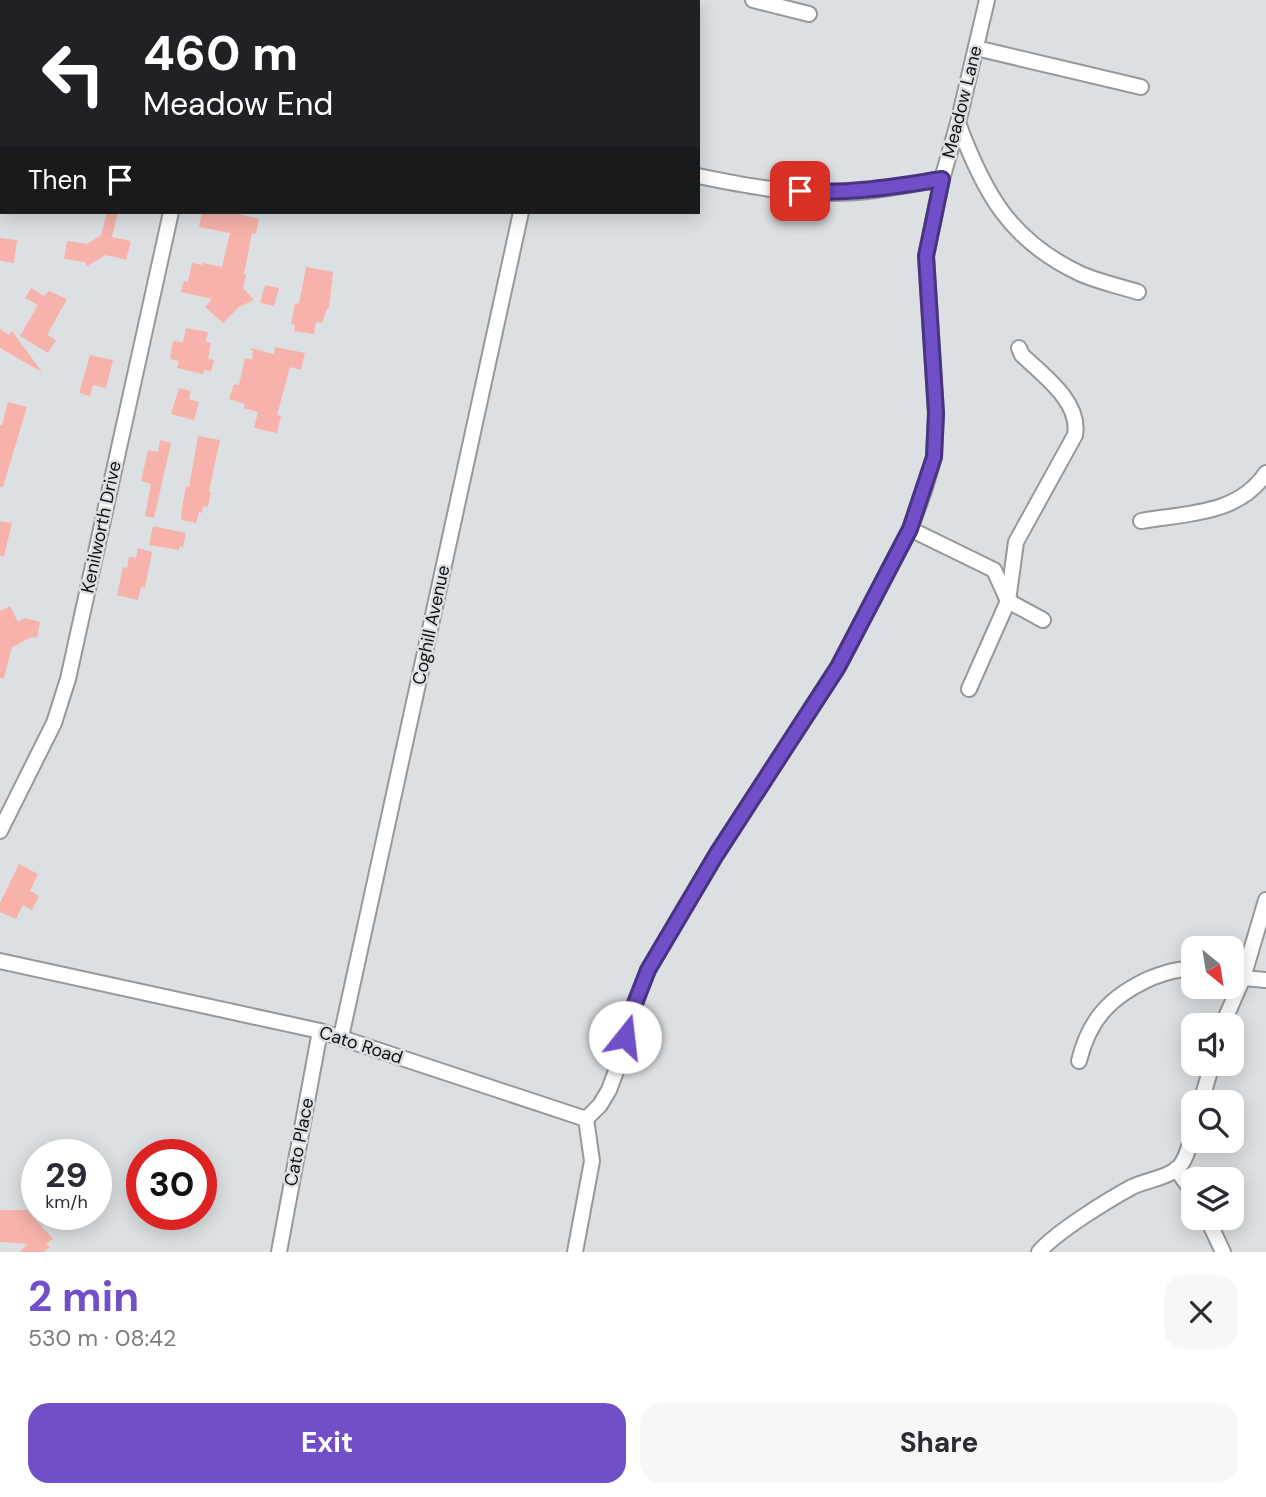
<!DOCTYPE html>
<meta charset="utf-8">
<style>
:root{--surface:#fff;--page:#f7f7f7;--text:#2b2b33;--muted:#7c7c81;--accent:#714fc9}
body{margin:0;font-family:"DM Sans",sans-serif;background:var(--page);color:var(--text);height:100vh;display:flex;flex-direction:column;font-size:26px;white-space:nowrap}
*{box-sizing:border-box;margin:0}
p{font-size:23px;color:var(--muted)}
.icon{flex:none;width:38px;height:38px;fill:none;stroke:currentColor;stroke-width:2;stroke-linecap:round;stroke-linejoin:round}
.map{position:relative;height:1252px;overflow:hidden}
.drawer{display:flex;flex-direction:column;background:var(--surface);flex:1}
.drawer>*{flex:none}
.guide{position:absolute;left:0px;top:0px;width:700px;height:214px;box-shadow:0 4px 18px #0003;background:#202124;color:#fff;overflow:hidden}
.needle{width:46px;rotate:150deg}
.fabs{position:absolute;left:1181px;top:936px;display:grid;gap:14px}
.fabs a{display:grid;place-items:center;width:63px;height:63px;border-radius:14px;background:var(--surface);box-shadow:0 4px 18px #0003;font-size:35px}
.speed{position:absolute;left:21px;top:1139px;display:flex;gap:14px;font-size:35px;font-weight:700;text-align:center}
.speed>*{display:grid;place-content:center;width:91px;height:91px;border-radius:50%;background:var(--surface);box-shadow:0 4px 18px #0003;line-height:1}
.speed small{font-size:18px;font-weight:400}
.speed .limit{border:10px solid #d22;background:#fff;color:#111}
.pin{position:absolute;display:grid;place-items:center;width:60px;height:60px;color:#fff;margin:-30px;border-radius:14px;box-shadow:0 4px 10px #0006}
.me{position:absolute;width:77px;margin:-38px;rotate:16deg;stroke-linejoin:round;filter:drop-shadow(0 0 5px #0008)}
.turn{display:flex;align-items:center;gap:24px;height:147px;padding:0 28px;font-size:32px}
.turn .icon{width:91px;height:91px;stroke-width:2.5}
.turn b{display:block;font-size:49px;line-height:60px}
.then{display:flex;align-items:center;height:66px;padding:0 28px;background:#0003;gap:14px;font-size:26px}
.round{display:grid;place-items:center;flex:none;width:74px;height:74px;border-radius:21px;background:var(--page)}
.summary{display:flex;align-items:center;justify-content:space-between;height:119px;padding:0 28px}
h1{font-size:42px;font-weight:700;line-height:52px;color:var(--accent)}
.primary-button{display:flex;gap:14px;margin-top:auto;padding:14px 28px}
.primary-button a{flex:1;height:80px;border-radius:21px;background:var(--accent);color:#fff;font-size:28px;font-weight:700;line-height:80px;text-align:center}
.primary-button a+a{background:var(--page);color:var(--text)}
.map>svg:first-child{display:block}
.building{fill:#f7b2ab}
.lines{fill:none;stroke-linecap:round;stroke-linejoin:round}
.minor-casing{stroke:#96989a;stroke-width:18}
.minor{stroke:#fff;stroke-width:14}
.route-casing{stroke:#493383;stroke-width:18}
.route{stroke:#714fc9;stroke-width:12}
.labels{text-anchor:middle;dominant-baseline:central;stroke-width:5;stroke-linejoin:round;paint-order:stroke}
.street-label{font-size:18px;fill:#0f1010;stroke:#dde0e2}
</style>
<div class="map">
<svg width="1266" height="1252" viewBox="0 0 1266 1252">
<rect width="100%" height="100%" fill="#dde0e2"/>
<g class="building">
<polygon points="107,212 118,212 112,237 131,241 126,260 106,255 87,266 85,262 64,259 67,241 87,244 101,235"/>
<polygon points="202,212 230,212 259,219 256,234 252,233 244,274 246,275 243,288 254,300 239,307 223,323 205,307 212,299 181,292 184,281 188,282 192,263 202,265 203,263 222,267 230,233 199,227"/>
<polygon points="0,238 17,240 14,263 0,261"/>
<polygon points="306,267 333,272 329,309 327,309 322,323 316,322 314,334 294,331 295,325 291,324 295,303 299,304"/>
<polygon points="265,285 279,288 274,306 260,303"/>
<polygon points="31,288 44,296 49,291 67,299 47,335 56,340 48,353 20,336 38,305 25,298"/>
<polygon points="186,328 208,332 206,342 211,343 208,359 214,360 211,371 204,370 203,374 177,368 179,361 170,359 173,341 183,342"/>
<polygon points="0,329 9,335 12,331 42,372 0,348"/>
<polygon points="275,347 305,353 301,370 290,367 277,415 281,416 277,433 254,428 258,412 244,408 245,404 229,399 234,384 239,385 245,358 252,360 253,351 250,348 274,354"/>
<polygon points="90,355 113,360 106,388 93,385 90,396 79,393"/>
<polygon points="179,388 191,391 189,399 199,402 194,420 171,414"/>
<polygon points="8,402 27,407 3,487 0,487 0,425 2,425"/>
<polygon points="198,436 220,440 209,491 211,492 208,507 203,506 202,513 199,512 196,523 181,520 182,508 186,486 189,487"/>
<polygon points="160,440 171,443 154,518 145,516 151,484 141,481 148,450 158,452"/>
<polygon points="0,521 12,523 4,556 0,556"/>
<polygon points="153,526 186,533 183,547 180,546 179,550 149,545"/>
<polygon points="138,548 152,552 145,588 141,587 138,600 117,595 123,567 127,568 129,557 136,558"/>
<polygon points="10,606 18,622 25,618 40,622 37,638 32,637 12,647 4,678 0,678 0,611"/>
<polygon points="19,864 38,874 30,891 39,896 32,910 23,905 16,919 0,912 0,903"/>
<polygon points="0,1210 27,1210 53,1239 46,1244 50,1247 44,1252 19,1252 28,1244 0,1242"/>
</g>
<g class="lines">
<g class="minor-casing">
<g id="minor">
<polyline points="753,0 809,14"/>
<polyline points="217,2 217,0"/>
<polyline points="569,2 569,0"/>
<polyline points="976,48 1141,87"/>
<path d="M958,123C984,193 1010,241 1081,274C1099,282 1119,286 1138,292"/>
<path d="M698,176C742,185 789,194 834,193C870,193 906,185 942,179"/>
<path d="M1141,521C1187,513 1238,515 1266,473"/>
<polyline points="910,529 994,570 1008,601 1043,620"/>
<path d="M969,689L1008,601L1016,542L1075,435C1081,402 1043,375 1022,355L1019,348"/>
<polyline points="0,831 54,723 68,679 171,212"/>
<polyline points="0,961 320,1031 586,1119 592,1161 575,1252"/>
<polyline points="1232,974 1243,978 1266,900"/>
<polyline points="1222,1026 1243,978 1266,980"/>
<polyline points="341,1037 521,212"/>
<path d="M1079,1061C1089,1019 1111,996 1151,978C1165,973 1178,968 1194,969"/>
<polyline points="1201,1102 1212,1064"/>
<polyline points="586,1119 600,1105 609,1090 619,1063 632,1011 648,970 716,855 838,667 910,529 924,491 934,457 936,413 926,256 942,179 958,123 987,0"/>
<polyline points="1176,1169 1194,1194"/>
<polyline points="1207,1218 1223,1252"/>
<polyline points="279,1252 320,1031"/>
<path d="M1039,1252C1056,1232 1108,1200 1132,1187C1146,1180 1164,1179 1177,1169C1187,1160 1190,1142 1194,1129"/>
</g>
</g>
<use href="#minor" class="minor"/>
</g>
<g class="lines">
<g class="route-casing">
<path id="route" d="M625,1037L632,1011L648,970L716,855L838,667L910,529L934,457L936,413L926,256L942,179C894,187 848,194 800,191"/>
</g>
<use href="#route" class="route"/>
</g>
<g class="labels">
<g class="street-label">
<text transform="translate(962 102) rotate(-76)">Meadow Lane</text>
<text transform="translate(101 527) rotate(-78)">Kenilworth Drive</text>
<text transform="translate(431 625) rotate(-78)">Coghill Avenue</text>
<text transform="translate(361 1045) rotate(18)">Cato Road</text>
<text transform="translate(299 1142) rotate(-79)">Cato Place</text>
</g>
</g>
</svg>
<div class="fabs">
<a><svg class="needle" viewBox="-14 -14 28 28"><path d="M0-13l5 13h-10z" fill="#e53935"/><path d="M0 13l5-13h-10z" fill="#7c7c81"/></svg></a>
<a><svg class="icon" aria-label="sound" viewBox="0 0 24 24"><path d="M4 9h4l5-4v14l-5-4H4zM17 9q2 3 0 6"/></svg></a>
<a><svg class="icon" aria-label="search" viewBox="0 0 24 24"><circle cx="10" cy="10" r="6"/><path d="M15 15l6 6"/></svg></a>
<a><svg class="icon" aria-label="layers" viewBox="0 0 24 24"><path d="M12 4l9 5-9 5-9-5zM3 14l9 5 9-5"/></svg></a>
</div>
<div class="speed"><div>29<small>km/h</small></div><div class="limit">30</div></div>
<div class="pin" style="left:800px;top:191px;background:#d93025"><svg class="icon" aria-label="arrive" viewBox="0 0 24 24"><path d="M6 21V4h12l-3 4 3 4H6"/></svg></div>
<svg class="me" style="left:625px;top:1037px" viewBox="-20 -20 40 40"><circle r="19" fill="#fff"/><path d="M0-13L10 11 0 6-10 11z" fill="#714fc9"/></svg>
<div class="guide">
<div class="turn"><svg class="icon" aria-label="left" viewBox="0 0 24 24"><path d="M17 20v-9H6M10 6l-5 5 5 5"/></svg><div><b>460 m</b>Meadow End</div></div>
<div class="then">Then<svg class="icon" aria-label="arrive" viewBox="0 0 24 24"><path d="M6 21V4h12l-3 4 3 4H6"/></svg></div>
</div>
</div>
<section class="drawer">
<div class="summary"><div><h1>2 min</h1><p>530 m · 08:42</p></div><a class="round"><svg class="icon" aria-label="close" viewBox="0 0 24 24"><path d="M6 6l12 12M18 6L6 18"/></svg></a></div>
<div class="primary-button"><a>Exit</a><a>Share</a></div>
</section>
